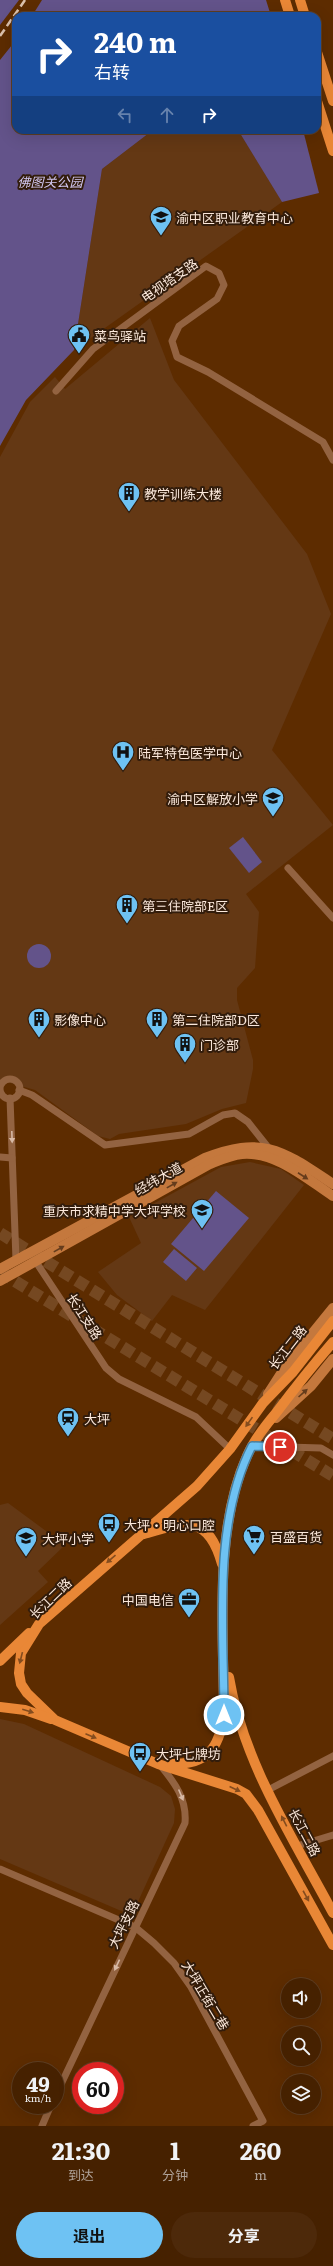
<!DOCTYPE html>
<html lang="zh">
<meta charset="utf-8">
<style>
:root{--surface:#462100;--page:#4d290a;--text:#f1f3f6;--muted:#b0a399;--line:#5e3e22;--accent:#6ec2f3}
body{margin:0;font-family:Literata,"Noto Sans SC",serif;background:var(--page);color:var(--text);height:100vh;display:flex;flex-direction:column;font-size:15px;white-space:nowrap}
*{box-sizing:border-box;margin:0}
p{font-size:13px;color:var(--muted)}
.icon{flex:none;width:22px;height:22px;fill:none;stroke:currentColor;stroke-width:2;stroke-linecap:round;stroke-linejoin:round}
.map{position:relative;height:2126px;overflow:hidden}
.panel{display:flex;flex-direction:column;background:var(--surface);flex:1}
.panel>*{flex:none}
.guide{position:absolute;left:12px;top:12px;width:309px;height:122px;border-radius:12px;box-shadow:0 4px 16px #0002,0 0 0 1px var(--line);background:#1a4fa0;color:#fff;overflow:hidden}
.fabs{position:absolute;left:281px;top:1978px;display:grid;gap:8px}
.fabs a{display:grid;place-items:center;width:40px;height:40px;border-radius:50%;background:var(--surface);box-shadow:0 4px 16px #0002,0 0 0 1px var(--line);font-size:20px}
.speed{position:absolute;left:12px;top:2062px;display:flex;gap:8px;font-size:20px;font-weight:700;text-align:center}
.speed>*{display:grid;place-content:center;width:52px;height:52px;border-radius:50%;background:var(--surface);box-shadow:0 4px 16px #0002,0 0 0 1px var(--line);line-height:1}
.speed small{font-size:10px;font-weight:400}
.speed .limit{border:6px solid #d22;background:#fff;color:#111}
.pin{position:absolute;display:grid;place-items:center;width:34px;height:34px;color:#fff;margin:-17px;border:2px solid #fff;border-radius:50%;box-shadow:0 1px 4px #0007}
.me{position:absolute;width:44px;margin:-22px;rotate:0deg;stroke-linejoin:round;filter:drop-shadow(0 0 3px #0008)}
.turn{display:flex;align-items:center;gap:14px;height:84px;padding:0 16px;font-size:18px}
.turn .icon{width:52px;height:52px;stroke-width:2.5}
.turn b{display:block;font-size:28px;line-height:34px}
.lanes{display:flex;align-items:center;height:38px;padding:0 16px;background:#0003;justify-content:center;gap:20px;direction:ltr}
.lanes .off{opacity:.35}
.eta{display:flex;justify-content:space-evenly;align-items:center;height:68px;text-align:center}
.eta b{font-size:24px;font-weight:700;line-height:28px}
.button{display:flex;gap:8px;margin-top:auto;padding:8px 16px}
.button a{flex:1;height:46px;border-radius:24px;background:var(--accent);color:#111;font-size:16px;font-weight:700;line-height:46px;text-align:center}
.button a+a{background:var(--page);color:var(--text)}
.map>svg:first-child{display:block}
.built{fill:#643814}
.green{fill:#63538a}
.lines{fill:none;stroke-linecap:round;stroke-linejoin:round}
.highway-tunnel{stroke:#754821;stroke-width:12;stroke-dasharray:12 6;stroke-linecap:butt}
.street{stroke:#936341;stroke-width:7}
.secondary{stroke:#c4783d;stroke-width:10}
.primary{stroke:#e98736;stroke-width:10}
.rail{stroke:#dac1ad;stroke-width:2.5;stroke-dasharray:8 4;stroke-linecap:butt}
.oneway{fill:#d7b9a5}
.oneway2{fill:#653c1c}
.oneway3{fill:#844c1e}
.route-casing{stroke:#487e9e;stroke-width:10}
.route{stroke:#6ec2f3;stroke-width:7}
.labels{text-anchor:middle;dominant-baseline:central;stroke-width:4;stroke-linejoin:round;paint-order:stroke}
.park-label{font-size:13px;font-style:italic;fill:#d2c8f2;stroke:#321c0b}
.poi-label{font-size:13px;fill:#fbe8db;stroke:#321c0b;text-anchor:start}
.street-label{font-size:13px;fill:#fbe8db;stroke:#321c0b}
</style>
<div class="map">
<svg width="333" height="2126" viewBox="0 0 333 2126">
<rect width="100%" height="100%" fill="#5d2c00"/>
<g class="built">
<polygon points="153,130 238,130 282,202 74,350 102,169"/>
<polygon points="150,318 174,380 307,554 331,614 272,750 333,825 246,894 259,912 255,968 237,988 237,1000 253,1060 253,1069 246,1103 222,1109 186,1124 119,1134 110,1139 98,1136 35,1090 0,1080 0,457 30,402 55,377 65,389"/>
<polygon points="250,1162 281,1169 304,1185 205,1310 172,1295 152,1321 117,1295 98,1272 141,1243 129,1217 221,1167"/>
<polygon points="8,1503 65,1545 38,1571 48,1582 0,1625 0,1505"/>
<polygon points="0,1719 24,1724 160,1787 171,1796 175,1809 174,1823 136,1906 126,1913 0,1859"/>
</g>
<g class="green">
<polygon points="0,0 19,0 0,25"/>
<polygon points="42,0 266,0 271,16 32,16"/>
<polygon points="16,40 16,130 153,130 102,169 74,350 26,400 0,446 0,60"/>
<polygon points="238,130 303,130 319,193 282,202"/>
<polygon points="243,837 262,862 249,873 229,848"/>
<circle cx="39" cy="956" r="12"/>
<polygon points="216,1191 249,1218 204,1271 171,1244"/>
<polygon points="174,1249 197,1268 186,1281 163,1262"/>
</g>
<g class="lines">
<g class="highway-tunnel">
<polyline points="0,1233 333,1439"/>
<polyline points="0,1272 333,1476"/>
</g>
<g class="street">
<polyline points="56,391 93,349 206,266 219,273 224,285 217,299 179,326 172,341 177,357 208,372 323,442 333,460"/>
<polyline points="288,868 333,918"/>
<circle cx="10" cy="1089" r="10"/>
<polyline points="19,1090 32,1095 105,1145 189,1134 223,1115 235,1113 248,1122 271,1151"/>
<polyline points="10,1098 16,1260"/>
<polyline points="0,1157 12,1158"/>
<polyline points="36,1262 106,1368 119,1379 196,1417 230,1449"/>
<polyline points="252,1446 321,1448 333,1455"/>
<polyline points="268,1790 333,1756"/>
<polyline points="297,1846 333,1835"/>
<polyline points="0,1869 135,1927 154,1943 174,1963 191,1987 263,2121 253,2126"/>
<path d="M55,2097L185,1823C187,1799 175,1783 160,1765"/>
<polyline points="42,2126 51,2105"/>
</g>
<g class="secondary">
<path d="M0,1269L205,1158C264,1135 283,1151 333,1184"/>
<path d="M0,1281L210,1164C220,1160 231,1155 242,1154C276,1151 307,1179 333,1196"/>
<polyline points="268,1394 286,1366 333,1308"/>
<polyline points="276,1418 311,1386 333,1359"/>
</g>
<g class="primary">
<polyline points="285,0 290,16"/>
<polyline points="300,0 305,16"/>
<polyline points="317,52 333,101"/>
<polyline points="317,101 333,151"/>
<polyline points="333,1321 293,1372 263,1403 230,1449 197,1486 39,1624 21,1653 19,1673 21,1684 27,1693 55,1720 158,1764 237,1789 246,1794 258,1810 333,1945"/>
<path d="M144,1534C186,1522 208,1514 222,1564"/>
<polyline points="0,1661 29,1633"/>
<path d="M229,1677C243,1762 293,1838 333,1913"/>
<polyline points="0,1707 25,1710 51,1719"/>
<path d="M170,1764C207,1765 219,1749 224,1715C224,1634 213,1531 247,1456C254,1440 265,1426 276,1413C294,1389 313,1365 333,1342"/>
</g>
<polyline class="rail" points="0,36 25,0"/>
</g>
<defs><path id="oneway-solid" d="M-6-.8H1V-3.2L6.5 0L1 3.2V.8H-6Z"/></defs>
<g class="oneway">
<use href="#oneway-solid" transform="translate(12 1137) rotate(88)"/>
<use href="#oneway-solid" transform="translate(181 1795) rotate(67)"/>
<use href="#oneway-solid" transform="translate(117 1965) rotate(115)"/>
</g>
<g class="oneway2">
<use href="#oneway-solid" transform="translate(303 1176) rotate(33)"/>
<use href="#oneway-solid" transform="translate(172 1185) rotate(-29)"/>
<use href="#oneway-solid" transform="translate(59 1249) rotate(-29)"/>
<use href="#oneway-solid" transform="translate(303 1393) rotate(-42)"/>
</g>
<g class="oneway3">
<use href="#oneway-solid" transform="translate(249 1422) rotate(125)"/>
<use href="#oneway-solid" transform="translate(111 1559) rotate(139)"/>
<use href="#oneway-solid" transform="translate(21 1658) rotate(104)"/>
<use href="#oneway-solid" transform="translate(28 1711) rotate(17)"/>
<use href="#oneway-solid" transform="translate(91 1736) rotate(23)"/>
<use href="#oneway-solid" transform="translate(235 1789) rotate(25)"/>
<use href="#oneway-solid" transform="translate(284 1821) rotate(-117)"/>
<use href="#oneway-solid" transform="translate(306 1896) rotate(61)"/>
</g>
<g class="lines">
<g class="route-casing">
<path id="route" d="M224,1715C224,1630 212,1524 252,1446L280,1447"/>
</g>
<use href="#route" class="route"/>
</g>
<defs>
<g id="school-pin" transform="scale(1.15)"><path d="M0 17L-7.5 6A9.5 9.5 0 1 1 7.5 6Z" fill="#6ec2f3" stroke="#321c0b"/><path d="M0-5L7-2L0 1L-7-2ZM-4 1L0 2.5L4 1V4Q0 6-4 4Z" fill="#111"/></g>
<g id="civic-pin" transform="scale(1.15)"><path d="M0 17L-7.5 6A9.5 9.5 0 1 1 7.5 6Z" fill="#6ec2f3" stroke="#321c0b"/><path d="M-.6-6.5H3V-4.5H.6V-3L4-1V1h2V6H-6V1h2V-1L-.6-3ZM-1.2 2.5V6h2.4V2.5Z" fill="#111"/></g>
<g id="building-pin" transform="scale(1.15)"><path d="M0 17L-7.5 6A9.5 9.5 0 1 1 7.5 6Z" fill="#6ec2f3" stroke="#321c0b"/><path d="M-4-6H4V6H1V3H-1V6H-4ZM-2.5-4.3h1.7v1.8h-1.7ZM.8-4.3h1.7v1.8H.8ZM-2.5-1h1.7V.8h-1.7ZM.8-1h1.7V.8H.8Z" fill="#111"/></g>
<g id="hospital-pin" transform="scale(1.15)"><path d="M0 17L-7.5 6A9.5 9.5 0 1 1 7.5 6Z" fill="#6ec2f3" stroke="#321c0b"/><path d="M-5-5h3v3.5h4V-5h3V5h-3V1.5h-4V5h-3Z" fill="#111"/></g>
<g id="station-pin" transform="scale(1.15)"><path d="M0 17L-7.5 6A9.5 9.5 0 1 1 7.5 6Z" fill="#6ec2f3" stroke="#321c0b"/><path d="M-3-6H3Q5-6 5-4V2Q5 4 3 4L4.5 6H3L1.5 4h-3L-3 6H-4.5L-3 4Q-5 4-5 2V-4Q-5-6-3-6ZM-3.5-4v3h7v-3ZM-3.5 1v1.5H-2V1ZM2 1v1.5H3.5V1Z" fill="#111"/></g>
<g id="bus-pin" transform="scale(1.15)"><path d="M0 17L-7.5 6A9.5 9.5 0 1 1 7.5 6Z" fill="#6ec2f3" stroke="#321c0b"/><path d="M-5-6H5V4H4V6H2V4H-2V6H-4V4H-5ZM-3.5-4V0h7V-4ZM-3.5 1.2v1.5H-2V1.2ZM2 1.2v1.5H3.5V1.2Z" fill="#111"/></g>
<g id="supermarket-pin" transform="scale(1.15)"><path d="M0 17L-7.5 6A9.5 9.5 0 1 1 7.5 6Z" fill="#6ec2f3" stroke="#321c0b"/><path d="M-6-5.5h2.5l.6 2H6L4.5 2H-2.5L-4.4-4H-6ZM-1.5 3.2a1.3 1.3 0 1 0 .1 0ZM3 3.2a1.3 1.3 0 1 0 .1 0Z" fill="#111"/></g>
<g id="office-pin" transform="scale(1.15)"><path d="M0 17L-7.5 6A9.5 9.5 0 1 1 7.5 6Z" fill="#6ec2f3" stroke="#321c0b"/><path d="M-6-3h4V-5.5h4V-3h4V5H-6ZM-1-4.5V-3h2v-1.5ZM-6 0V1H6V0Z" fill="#111"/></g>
</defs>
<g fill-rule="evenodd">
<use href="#school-pin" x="161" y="217"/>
<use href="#civic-pin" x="79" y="335"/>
<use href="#building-pin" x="129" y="493"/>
<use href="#hospital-pin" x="123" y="752"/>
<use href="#school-pin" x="273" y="798"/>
<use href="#building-pin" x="127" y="905"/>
<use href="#building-pin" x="39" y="1019"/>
<use href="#building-pin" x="157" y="1019"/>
<use href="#building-pin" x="185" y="1044"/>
<use href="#school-pin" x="202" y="1210"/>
<use href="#station-pin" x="68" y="1418"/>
<use href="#bus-pin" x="109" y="1524"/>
<use href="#supermarket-pin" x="254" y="1536"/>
<use href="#school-pin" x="26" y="1538"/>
<use href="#office-pin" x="189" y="1599"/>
<use href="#bus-pin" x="140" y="1753"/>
</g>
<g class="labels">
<g class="park-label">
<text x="50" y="181">佛图关公园</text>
</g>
<g class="poi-label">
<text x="176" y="217">渝中区职业教育中心</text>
<text x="94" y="335">菜鸟驿站</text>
<text x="144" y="493">教学训练大楼</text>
<text x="138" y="752">陆军特色医学中心</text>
<text x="258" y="798" text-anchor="end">渝中区解放小学</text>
<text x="142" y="905">第三住院部E区</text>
<text x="54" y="1019">影像中心</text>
<text x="172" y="1019">第二住院部D区</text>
<text x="200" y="1044">门诊部</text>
<text x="186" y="1210" text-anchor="end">重庆市求精中学大坪学校</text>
<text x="84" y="1418">大坪</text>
<text x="124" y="1524">大坪‧明心口腔</text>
<text x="270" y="1536">百盛百货</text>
<text x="42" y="1538">大坪小学</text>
<text x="174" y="1599" text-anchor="end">中国电信</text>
<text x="156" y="1753">大坪七牌坊</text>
</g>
<g class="street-label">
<text transform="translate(169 280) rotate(-35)">电视塔支路</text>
<text transform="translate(158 1178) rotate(-29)">经纬大道</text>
<text transform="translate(85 1316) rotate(57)">长江支路</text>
<text transform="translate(287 1347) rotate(-52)">长江二路</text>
<text transform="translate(50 1598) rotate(-44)">长江二路</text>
<text transform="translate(305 1832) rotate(62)">长江二路</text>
<text transform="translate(123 1924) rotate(-64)">大坪支路</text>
<text transform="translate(206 1995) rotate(59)">大坪正街二巷</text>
</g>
</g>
</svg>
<div class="fabs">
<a><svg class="icon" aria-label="sound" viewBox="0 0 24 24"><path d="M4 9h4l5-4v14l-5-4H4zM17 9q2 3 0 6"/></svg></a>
<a><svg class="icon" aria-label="search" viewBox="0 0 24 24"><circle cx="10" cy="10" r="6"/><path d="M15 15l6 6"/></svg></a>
<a><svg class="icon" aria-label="layers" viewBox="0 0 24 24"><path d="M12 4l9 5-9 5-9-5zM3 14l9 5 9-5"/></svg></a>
</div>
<div class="speed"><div>49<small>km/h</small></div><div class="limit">60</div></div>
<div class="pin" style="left:280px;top:1447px;background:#d93025"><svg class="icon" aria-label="arrive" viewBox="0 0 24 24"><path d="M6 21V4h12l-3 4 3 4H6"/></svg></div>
<svg class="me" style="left:224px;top:1715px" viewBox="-20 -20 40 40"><circle r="17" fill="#6ec2f3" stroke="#fff" stroke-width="3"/><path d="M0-11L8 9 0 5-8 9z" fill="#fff"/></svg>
<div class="guide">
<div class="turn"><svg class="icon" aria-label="right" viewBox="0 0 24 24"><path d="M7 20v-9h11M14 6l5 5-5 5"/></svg><div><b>240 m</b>右转</div></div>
<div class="lanes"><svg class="icon off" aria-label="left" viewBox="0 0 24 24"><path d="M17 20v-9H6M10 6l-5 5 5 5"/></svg><svg class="icon off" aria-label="ahead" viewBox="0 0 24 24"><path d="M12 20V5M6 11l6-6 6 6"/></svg><svg class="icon" aria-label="right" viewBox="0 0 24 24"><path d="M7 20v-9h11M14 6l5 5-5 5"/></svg></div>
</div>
</div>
<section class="panel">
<div class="eta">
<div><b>21:30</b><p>到达</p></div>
<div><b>1</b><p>分钟</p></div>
<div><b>260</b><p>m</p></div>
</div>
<div class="button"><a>退出</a><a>分享</a></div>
</section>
